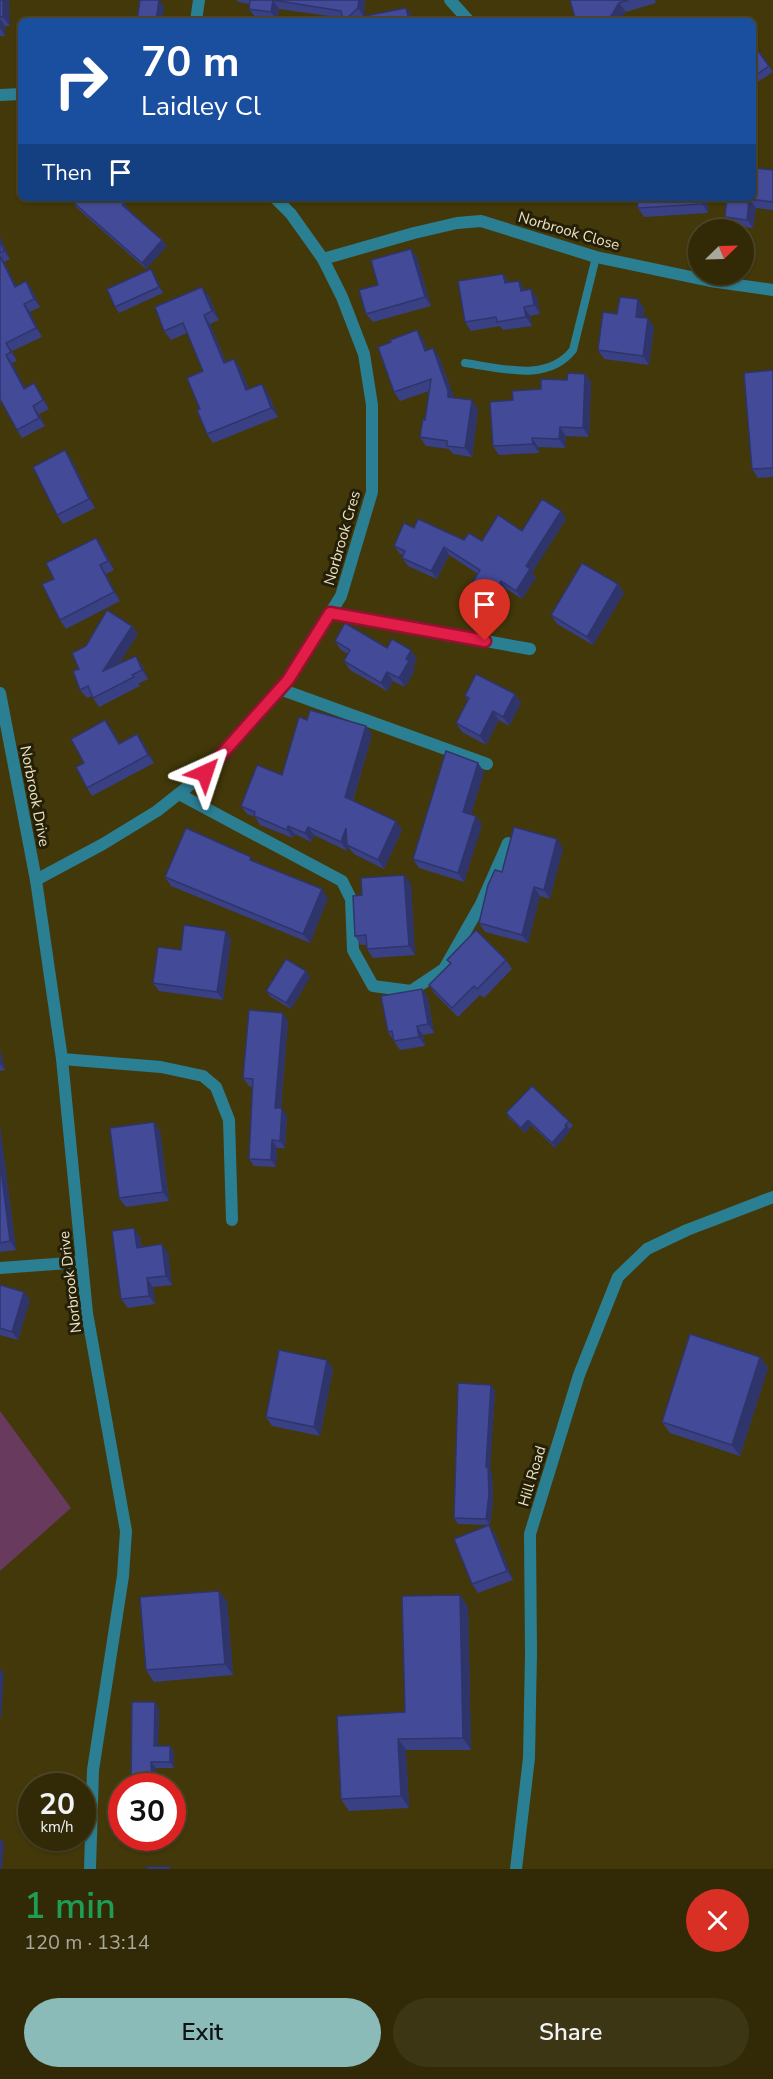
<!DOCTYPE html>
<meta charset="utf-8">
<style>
:root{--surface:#322a07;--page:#3d3615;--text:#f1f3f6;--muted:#a8a79b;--line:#4d4628;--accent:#8bbbb9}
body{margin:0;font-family:"Nunito Sans",sans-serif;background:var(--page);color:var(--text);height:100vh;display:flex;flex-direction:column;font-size:22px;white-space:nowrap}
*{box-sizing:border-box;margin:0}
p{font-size:20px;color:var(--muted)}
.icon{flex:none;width:33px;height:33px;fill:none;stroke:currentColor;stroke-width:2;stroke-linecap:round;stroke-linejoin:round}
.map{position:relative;height:1869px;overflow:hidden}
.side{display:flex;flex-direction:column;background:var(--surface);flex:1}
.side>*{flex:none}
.banner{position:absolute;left:18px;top:18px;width:738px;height:183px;border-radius:9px;box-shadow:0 2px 4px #0004,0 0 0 2px var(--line);background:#1a4fa0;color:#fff;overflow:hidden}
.needle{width:39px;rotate:67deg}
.buttons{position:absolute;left:688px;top:219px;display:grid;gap:12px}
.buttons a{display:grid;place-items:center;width:66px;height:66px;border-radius:50%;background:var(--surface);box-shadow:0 2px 4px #0004,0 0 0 2px var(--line);font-size:30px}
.speed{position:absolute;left:18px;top:1773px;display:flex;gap:12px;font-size:30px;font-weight:700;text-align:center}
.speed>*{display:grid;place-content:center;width:78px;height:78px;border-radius:50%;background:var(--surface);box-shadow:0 2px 4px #0004,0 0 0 2px var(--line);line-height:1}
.speed small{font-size:15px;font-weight:400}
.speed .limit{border:9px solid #d22;background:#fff;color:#111}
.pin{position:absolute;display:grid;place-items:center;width:51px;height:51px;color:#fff;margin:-62px -26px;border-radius:50% 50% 50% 0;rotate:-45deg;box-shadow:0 0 6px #0007}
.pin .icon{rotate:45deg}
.me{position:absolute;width:66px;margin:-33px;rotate:42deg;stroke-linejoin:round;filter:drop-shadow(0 0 4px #0008)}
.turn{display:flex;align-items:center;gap:21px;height:126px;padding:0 24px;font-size:27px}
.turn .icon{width:78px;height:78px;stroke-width:2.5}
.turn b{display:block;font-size:42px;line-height:51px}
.then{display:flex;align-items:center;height:57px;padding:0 24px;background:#0003;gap:12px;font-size:22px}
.round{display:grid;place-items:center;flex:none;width:63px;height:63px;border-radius:32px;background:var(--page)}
.overview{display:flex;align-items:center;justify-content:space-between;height:102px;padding:0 24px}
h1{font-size:36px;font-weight:600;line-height:45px;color:#1e9e55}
.action{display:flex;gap:12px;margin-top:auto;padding:12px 24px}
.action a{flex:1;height:69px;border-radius:36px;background:var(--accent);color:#111;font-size:24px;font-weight:600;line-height:69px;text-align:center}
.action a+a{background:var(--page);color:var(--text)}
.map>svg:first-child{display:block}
.green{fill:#683b5e}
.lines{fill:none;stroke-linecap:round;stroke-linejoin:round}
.service{stroke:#2b7f93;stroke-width:8}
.minor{stroke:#2b7f93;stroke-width:12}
.wall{fill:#3a4084}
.shaded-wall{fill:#2f346b}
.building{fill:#434b99;stroke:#2f346b;stroke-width:1.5}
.route-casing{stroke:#92132f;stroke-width:15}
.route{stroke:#e11d48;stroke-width:10}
.labels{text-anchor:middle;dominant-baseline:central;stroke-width:6;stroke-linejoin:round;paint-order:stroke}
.street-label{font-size:15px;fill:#e9e2c4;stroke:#251f07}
</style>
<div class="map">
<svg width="773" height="1869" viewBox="0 0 773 1869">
<rect width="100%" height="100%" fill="#423809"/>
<polygon class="green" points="0,1411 71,1508 0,1571"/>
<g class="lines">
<path class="service" d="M465,363C501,368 547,383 573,350L596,257"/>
<g class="minor">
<polyline points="450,0 469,21"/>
<polyline points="196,21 199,0"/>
<polyline points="0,95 21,94"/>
<polyline points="323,259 414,233 457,223 481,221 596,257 710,281 773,290"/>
<polyline points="330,613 530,649"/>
<polyline points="280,689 487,764"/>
<polyline points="0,693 36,880 62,1059 87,1313 126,1531 123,1576 93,1770 90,1869"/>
<polyline points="179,794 342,881 351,899 353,950 373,986 411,991 444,969 481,904 508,843"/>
<polyline points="36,880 103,844 157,811 205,773 288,680 341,596 372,492 372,405 364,354 342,297 323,259 291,214 275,198"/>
<polyline points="62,1059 161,1067 203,1076 216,1087 229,1120 232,1220"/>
<polyline points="0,1268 82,1262"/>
<polyline points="516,1869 529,1758 531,1653 530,1534 579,1375 618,1277 647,1249 687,1230 773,1197"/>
</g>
</g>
<g class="wall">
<polygon points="0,0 10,26 5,26 5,36 0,36"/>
<polygon points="237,0 365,0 364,16 406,8 412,16 343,21 343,18 279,9 277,21 255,17 249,9 249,4 238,2"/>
<polygon points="570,0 655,0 656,3 626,12"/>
<polygon points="753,44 773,72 753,85"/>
<polygon points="773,170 773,210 756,208 753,228 731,226 725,217"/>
<polygon points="637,198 707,198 708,213 644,217 638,208"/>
<polygon points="73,202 125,204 128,209 162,240 167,246 146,269 77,208"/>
<polygon points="0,237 10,259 4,262 16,286 26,281 32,290 40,307 30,312 42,337 12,351 17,361 12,363 25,388 40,392 49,409 39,414 45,426 22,438 17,430 0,399"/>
<polygon points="411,249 417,258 431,306 373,322 366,314 378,285"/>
<polygon points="151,269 155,275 163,293 119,313 115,307"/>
<polygon points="503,274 509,282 525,290 537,298 540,314 530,316 532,326 503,330 500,326 471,331 465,322"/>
<polygon points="209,296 219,320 210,324 226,362 240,368 249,389 268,393 278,417 213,443 207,434 200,409 203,371 187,333 171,340 164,331"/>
<polygon points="644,308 643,318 654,327 649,365 604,359 598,350 617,314"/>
<polygon points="423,339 427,350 439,357 454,398 478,409 472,457 453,454 449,449 426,446 420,437 425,420 429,391 400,401 394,392"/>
<polygon points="773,370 773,477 758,478 752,469"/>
<polygon points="585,374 591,382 589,437 566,436 565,448 538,447 539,453 499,455 493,446 513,400"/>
<polygon points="65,450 71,459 95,508 63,524 57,515"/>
<polygon points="561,511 566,519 532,573 536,577 522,599 507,589 497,606 477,593 471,585 478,574 449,555 437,579 408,566 402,558 403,555 400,554 394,546 414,528 464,540 482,541 522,531"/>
<polygon points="96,538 102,546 114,570 106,574 120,601 66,629 60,620 54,579"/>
<polygon points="618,584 624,593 593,645 557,624 551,615"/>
<polygon points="132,626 138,634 119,664 142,665 148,679 138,684 140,686 99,707 92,696 87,698 80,690 79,669"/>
<polygon points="335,641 387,648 417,659 413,666 415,670 405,687 393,681 387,691 350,670 344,661 348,654 341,650"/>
<polygon points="515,694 521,703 509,726 499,720 486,745 462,732 456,723 468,700 465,696"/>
<polygon points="307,720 366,726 372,735 353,801 396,821 402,830 384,869 354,854 348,847 347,851 314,835 311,842 295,834 293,838 260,825 255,817 247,814 241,806 282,775"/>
<polygon points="111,728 120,744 143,742 154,763 92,796 87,788 84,763"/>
<polygon points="478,763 484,772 471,814 476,816 482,825 464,882 419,868 413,859"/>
<polygon points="563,848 550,899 540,896 528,943 485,932 479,923 502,872"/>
<polygon points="165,877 328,898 310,943 171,886"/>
<polygon points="411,884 415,955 373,958 367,949 367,945 361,945 355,936 362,895"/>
<polygon points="231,939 223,1000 159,991 153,983 181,950"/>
<polygon points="447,960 506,960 512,969 484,998 480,995 458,1017 435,994 429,985 450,964"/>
<polygon points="310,977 291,1009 271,997 266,991"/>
<polygon points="422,989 428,998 434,1033 423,1035 425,1046 400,1050 388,1032"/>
<polygon points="288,1021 281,1108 287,1116 285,1148 277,1148 276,1167 254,1166 249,1159 252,1087 249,1086 243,1078"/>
<polygon points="0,1050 5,1070 0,1071"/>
<polygon points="506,1113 569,1121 573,1126 569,1129 570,1131 555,1148 531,1125 525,1133 509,1118"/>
<polygon points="154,1122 160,1131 169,1201 126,1207 119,1198"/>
<polygon points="0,1126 16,1250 0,1252"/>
<polygon points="140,1237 142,1247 168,1253 172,1285 153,1287 155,1304 128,1308 121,1299"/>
<polygon points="0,1285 30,1300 18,1340 0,1335"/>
<polygon points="760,1357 768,1368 740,1456 670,1433 662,1422"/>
<polygon points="327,1360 333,1369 320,1436 272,1426 266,1417"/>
<polygon points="491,1385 495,1391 490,1470 492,1473 493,1501 490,1525 489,1525 495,1534 513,1580 478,1593 472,1584 489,1525 458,1524 454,1518"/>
<polygon points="219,1591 227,1602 233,1675 154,1682 146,1670"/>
<polygon points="460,1595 468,1607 471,1750 406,1750 409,1808 349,1811 341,1799 405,1712"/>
<polygon points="159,1708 158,1746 170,1746 174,1752 174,1768 156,1768 131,1786"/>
<polygon points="126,1838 157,1838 157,1849 131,1850 126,1844"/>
</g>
<g class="shaded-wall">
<polygon points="3,0 9,0 10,26 3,17"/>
<polygon points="159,0 164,6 162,21 156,21"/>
<polygon points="273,0 279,9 277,21 271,12"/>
<polygon points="359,0 365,0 364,17 358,8"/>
<polygon points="619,3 626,12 619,21 608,21"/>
<polygon points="406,8 412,16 413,21 409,21"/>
<polygon points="0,19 5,26 5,36 0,28"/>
<polygon points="121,198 130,198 125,204 128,209 127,211 119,199"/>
<polygon points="701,198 707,198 708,213 702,204"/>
<polygon points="749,199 756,208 753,228 747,220"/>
<polygon points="0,237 10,259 4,251 0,241"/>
<polygon points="162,240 167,246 146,269 142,263"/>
<polygon points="411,249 417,258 431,306 425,297"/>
<polygon points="0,255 4,262 21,295 15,287"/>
<polygon points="151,269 155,275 163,293 159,287"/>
<polygon points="503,274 509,283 505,283"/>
<polygon points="26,281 32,290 40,307 34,299"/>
<polygon points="519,281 525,290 527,300 521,291"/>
<polygon points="202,287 209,296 219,320 212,311"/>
<polygon points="531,289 537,298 540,314 534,305"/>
<polygon points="638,299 644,308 642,325 636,317"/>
<polygon points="24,304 30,312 42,337 36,328"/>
<polygon points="524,307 530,316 532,326 526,317"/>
<polygon points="204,315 210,324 230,372 224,363"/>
<polygon points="648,318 654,327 649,365 643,356"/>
<polygon points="417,330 423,339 431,360 425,351"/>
<polygon points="6,343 12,351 17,361 11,352"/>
<polygon points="433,348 439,357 455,400 448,397"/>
<polygon points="6,355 12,363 30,397 24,389"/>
<polygon points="234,359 240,368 253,399 246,390"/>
<polygon points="585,374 591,382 589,437 583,428"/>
<polygon points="34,383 40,392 49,409 43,400"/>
<polygon points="262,384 268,393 278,417 271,408"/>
<polygon points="472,400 478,409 472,457 465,448"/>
<polygon points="33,406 39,414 45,426 39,418"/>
<polygon points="560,427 566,436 565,448 559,439"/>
<polygon points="532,438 538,447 539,453 533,444"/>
<polygon points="65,450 71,459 95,508 89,499"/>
<polygon points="561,511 566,519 532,573 536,577 522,599 516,591 526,566"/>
<polygon points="96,538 102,546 114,570 108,561"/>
<polygon points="444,547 449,555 437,579 431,571"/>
<polygon points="100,565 106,574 120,601 114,592"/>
<polygon points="501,581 507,589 497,606 491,598"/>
<polygon points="618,584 624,593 593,645 587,637"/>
<polygon points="132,626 138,634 109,680 103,671"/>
<polygon points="411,650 417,659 413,666 415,670 405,687 399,678 406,659"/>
<polygon points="136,656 142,665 148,679 142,670"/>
<polygon points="387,672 393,681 387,691 381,683"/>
<polygon points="515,694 521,703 509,726 503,717"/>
<polygon points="493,711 499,720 486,745 480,736"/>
<polygon points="105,720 111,728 124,752 119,744"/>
<polygon points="366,726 372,735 351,806 345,797"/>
<polygon points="137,734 143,742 154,763 148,755"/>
<polygon points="478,763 484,772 469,821 463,812"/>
<polygon points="476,816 482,825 464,882 458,873"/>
<polygon points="396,821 402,830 384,869 378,860"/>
<polygon points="288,826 295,834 293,838 287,830"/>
<polygon points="308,827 314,835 311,842 305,833"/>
<polygon points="346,828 352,837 347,851 341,842"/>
<polygon points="557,839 563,848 550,899 544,890"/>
<polygon points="404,875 411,884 415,955 409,946"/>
<polygon points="534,887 540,896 528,943 522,935"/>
<polygon points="322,889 328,898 310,943 303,934"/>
<polygon points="226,931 231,939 223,1000 217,992"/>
<polygon points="306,971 310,977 291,1009 286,1003"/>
<polygon points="422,989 428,998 434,1033 428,1024"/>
<polygon points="283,1013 288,1021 280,1116 275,1108"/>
<polygon points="417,1026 423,1035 425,1046 419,1037"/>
<polygon points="0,1050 5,1070 0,1064"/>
<polygon points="282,1108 287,1116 285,1148 280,1141"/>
<polygon points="528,1120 531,1125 525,1133 521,1128"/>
<polygon points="154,1122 160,1131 169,1201 163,1192"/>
<polygon points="0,1126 16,1250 10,1241 0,1162"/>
<polygon points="567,1126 570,1131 555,1148 552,1143"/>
<polygon points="272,1140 277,1148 276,1167 271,1160"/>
<polygon points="134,1228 140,1237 143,1256 137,1248"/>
<polygon points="162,1244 168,1253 172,1285 166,1276"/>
<polygon points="147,1278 153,1287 155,1304 149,1296"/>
<polygon points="24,1292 30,1300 18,1340 12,1332"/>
<polygon points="760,1357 768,1368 740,1456 732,1445"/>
<polygon points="327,1360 333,1369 320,1436 314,1427"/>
<polygon points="491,1385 495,1391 490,1470 492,1473 493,1501 490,1525 486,1519 486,1467"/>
<polygon points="489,1525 495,1534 513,1580 507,1571"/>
<polygon points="219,1591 227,1602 233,1675 225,1664"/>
<polygon points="460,1595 468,1607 471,1750 463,1738"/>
<polygon points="0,1668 4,1674 1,1719 0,1717"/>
<polygon points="155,1702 159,1708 158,1752 154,1746"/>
<polygon points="398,1739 406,1750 409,1808 401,1796"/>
<polygon points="170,1746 174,1752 174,1768 170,1762"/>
<polygon points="151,1762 156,1768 156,1786 152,1786"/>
<polygon points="0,1838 4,1843 2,1869 0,1869"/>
<polygon points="153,1838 157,1838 157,1849 153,1843"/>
</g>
<g class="building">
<rect x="0" y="0" width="3" height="17"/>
<polygon points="140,0 159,0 156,21 137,21"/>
<polygon points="250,0 359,0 358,8 345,20 406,8 409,21 343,21 341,11 273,0 271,12 249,9"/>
<polygon points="570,0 629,0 619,3 608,21 576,21"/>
<polygon points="51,17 81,21 50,21"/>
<polygon points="753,44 769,66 753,77"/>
<polygon points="753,168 773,170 773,202 749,199 747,220 725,217 727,198 753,198"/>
<polygon points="76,198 121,198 119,199 124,203 122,205 162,240 142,263 73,202"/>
<polygon points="637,198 701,198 702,204 638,208"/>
<polygon points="0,241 4,251 0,253"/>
<polygon points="411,249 425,297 366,314 359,290 378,285 371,260"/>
<polygon points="0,256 15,287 26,281 34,299 24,304 36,328 6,343 11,352 6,355 24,389 34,383 43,400 33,406 39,418 17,430 0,399"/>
<polygon points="151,269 159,287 115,307 107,289"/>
<polygon points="503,274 505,283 519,281 521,291 531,289 534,305 524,307 526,317 497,322 496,317 465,322 458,281"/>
<polygon points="202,287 212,311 204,315 224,363 234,359 246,390 262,384 271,408 207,434 197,410 200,409 187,378 203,371 183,323 164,331 155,307"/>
<polygon points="620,297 638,299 636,317 648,318 643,356 598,350 603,312 617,314"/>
<polygon points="417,330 425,351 433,348 448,391 448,397 472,400 465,448 447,446 447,441 420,437 423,419 425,420 431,379 394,392 378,347 391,342 390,340"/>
<polygon points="773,370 773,468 752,469 744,373"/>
<polygon points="568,373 585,374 583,428 560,427 559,439 532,438 533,444 493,446 490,402 513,400 512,391 541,389 541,379 567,380"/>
<polygon points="65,450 89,499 57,515 33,467"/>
<polygon points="542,499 561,511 526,566 530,569 516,591 501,581 491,598 471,585 480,570 444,547 431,571 402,558 405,551 394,546 404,523 414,528 418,519 464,540 469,533 482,541 498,515 522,531"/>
<polygon points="96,538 108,561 100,565 114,592 60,620 42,584 54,579 46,563"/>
<polygon points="582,563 618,584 587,637 551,615"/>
<polygon points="107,610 132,626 103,671 136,656 142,670 132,675 134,677 93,698 88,686 80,690 73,671 79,669 72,653 86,646"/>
<polygon points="345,623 387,648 392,639 411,650 406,659 409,661 399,678 387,672 381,683 344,661 350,650 335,641"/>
<polygon points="476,674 515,694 503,717 493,711 480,736 456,723 469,698 465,696"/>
<polygon points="310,710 366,726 345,797 396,821 378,860 347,845 346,828 341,842 308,827 305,833 288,826 287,830 254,816 255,812 241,806 257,765 282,775 299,717 307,720"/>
<polygon points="105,720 119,744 137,734 148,755 87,788 76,767 84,763 71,739"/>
<polygon points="446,751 478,763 463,812 476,816 458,873 413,859"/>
<polygon points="514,827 557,839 544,890 534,887 522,935 479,923 488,885 495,870 502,872"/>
<polygon points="186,828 251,857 250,860 322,889 303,934 165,877"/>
<polygon points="404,875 409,946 367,949 366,935 355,936 353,896 362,895 361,878"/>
<polygon points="184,925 226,931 217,992 153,983 158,947 181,950"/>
<polygon points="476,930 506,960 477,989 474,986 452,1008 429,985 451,963 447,960"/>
<polygon points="286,959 306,971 286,1003 266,991"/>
<polygon points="422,989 428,1024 417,1026 419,1037 394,1041 392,1031 388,1032 381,996"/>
<polygon points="249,1010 283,1013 275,1108 282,1108 280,1141 272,1140 271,1160 249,1159 253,1079 243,1078"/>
<polygon points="532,1086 569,1121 565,1125 567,1126 552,1143 528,1120 521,1128 506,1113"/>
<polygon points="154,1122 163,1192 119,1198 110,1128"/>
<polygon points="0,1162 10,1241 0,1243"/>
<polygon points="134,1228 137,1248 162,1244 166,1276 147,1278 149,1296 121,1299 112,1231"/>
<polygon points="0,1285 24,1292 12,1332 0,1328"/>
<polygon points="690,1334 760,1357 732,1445 662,1422"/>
<polygon points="279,1350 327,1360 314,1427 266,1417"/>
<polygon points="458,1383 491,1385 486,1467 488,1467 489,1495 486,1519 454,1518"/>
<polygon points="489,1525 507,1571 472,1584 454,1539"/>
<polygon points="219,1591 225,1664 146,1670 140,1597"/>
<polygon points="460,1595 463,1738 398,1739 401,1796 341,1799 337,1716 405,1712 402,1596"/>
<polygon points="132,1702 155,1702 154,1746 170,1746 170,1762 151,1762 152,1786 125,1786 131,1786"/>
<polygon points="126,1838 153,1838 153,1843 126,1844"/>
<rect x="147" y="1867" width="23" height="2"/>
</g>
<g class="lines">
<g class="route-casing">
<polyline id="route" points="205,773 288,680 330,613 485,641"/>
</g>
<use href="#route" class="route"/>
</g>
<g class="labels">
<g class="street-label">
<text transform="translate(569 231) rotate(16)">Norbrook Close</text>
<text transform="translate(342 538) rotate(-74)">Norbrook Cres</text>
<text transform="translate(35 796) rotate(79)">Norbrook Drive</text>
<text transform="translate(70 1282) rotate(-97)">Norbrook Drive</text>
<text transform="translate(532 1476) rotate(-73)">Hill Road</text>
</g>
</g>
</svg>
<div class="buttons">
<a><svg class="needle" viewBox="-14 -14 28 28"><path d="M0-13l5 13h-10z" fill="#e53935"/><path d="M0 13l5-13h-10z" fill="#a8a79b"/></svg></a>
</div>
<div class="speed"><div>20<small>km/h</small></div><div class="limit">30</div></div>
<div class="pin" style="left:485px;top:641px;background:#d93025"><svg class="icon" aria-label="arrive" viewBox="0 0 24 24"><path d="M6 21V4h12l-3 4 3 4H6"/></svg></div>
<svg class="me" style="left:205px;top:773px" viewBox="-20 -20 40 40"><path d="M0-17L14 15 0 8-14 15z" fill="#e11d48" stroke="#fff" stroke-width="4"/></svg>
<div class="banner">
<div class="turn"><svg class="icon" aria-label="right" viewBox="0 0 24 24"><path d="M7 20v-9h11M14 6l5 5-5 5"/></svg><div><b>70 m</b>Laidley Cl</div></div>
<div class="then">Then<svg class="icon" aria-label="arrive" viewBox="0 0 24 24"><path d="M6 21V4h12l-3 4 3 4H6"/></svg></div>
</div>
</div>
<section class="side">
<div class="overview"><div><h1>1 min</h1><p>120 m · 13:14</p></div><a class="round" style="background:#d93025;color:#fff"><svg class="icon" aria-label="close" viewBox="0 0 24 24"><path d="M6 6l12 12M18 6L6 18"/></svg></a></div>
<div class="action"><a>Exit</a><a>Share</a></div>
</section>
